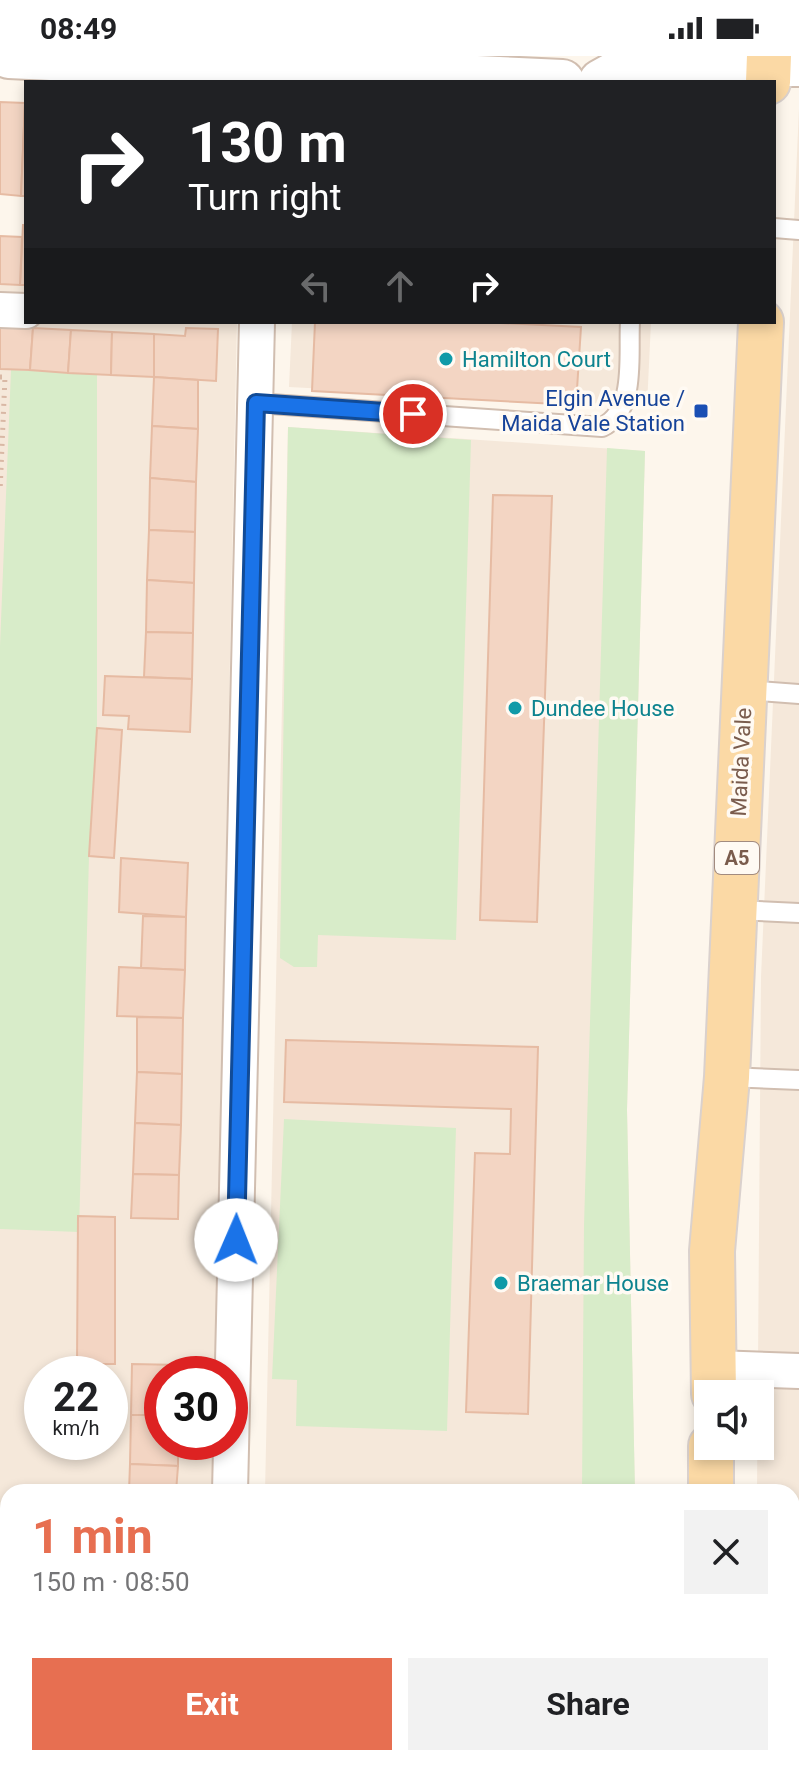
<!DOCTYPE html>
<meta charset="utf-8">
<style>
:root{--surface:#fff;--page:#f2f2f2;--text:#202124;--muted:#757577;--accent:#e76f51}
body{margin:0;font-family:Roboto,sans-serif;background:var(--page);color:var(--text);height:100vh;display:flex;flex-direction:column;font-size:30px;white-space:nowrap}
*{box-sizing:border-box;margin:0}
p{font-size:26px;color:var(--muted)}
.icon{flex:none;width:44px;height:44px;fill:none;stroke:currentColor;stroke-width:2;stroke-linecap:round;stroke-linejoin:round}
.map{position:relative;flex:1;overflow:hidden}
.sheet{position:absolute;left:0px;top:1428px;width:800px;height:282px;display:flex;flex-direction:column;background:var(--surface);border-radius:24px 24px 0 0;box-shadow:0 4px 12px #0003}
.sheet>*{flex:none}
.top-card{position:absolute;left:24px;top:24px;width:752px;height:244px;border-radius:0px;box-shadow:0 4px 12px #0003;background:#202124;color:#fff;overflow:hidden}
.tools{position:absolute;left:694px;top:1324px;display:grid;gap:16px}
.tools a{display:grid;place-items:center;width:80px;height:80px;border-radius:0px;background:var(--surface);box-shadow:0 4px 12px #0003;font-size:40px}
.speed{position:absolute;left:24px;top:1300px;display:flex;gap:16px;font-size:40px;font-weight:700;text-align:center}
.speed>*{display:grid;place-content:center;width:104px;height:104px;border-radius:50%;background:var(--surface);box-shadow:0 4px 12px #0003;line-height:1}
.speed small{font-size:20px;font-weight:400}
.speed .limit{border:12px solid #d22;background:#fff;color:#111}
.pin{position:absolute;display:grid;place-items:center;width:68px;height:68px;color:#fff;margin:-34px;border:4px solid #fff;border-radius:50%;box-shadow:0 2px 8px #0007}
.me{position:absolute;width:88px;margin:-44px;rotate:1deg;stroke-linejoin:round;filter:drop-shadow(0 0 6px #0008)}
.turn{display:flex;align-items:center;gap:28px;height:168px;padding:0 32px;font-size:36px}
.turn .icon{width:104px;height:104px;stroke-width:2.5}
.turn b{display:block;font-size:56px;line-height:68px}
.lanes{display:flex;align-items:center;height:76px;padding:0 32px;background:#0003;justify-content:center;gap:40px;direction:ltr}
.lanes .off{opacity:.35}
.round{display:grid;place-items:center;flex:none;width:84px;height:84px;border-radius:0px;background:var(--page)}
.overview{display:flex;align-items:center;justify-content:space-between;height:136px;padding:0 32px}
h1{font-size:48px;font-weight:700;line-height:60px;color:var(--accent)}
.button{display:flex;gap:16px;margin-top:auto;padding:16px 32px}
.button a{flex:1;height:92px;border-radius:0px;background:var(--accent);color:#fff;font-size:32px;font-weight:700;line-height:92px;text-align:center}
.button a+a{background:var(--page);color:var(--text)}
.status{display:flex;justify-content:space-between;align-items:center;height:56px;padding:0 40px;background:var(--surface);direction:ltr}
.status svg{height:22px;fill:currentColor}
.map>svg:first-child{display:block}
.residential{fill:#f5e8da;fill-rule:evenodd}
.green{fill:#d8ecc9}
.building{fill:#f3d5c3;stroke:#e6bba3;stroke-width:2}
.lines{fill:none;stroke-linecap:round;stroke-linejoin:round}
.service-casing{stroke:#d1beb0;stroke-width:22}
.minor-casing{stroke:#d1beb0;stroke-width:38}
.tertiary-casing{stroke:#d1beb0;stroke-width:48}
.primary-casing{stroke:#dad1cd;stroke-width:48}
.path{stroke:#d9b8a5;stroke-width:5;stroke-dasharray:2 6;stroke-linecap:butt}
.service{stroke:#fff;stroke-width:18}
.minor{stroke:#fff;stroke-width:34}
.tertiary{stroke:#fff;stroke-width:44}
.primary{stroke:#fbd9a5;stroke-width:44}
.route-casing{stroke:#114b97;stroke-width:20}
.route{stroke:#1a73e8;stroke-width:14}
.culture-dot{fill:#0f9aa8;stroke:#fffaf3;stroke-width:3}
.transit-dot{fill:#1a4fb4;stroke:#fffaf3;stroke-width:3}
.labels{text-anchor:middle;dominant-baseline:central;stroke-width:7;stroke-linejoin:round;paint-order:stroke}
.shield{fill:#fffaf3;stroke:#a28b7f;stroke-width:2}
.shield-label{font-size:20px;font-weight:bold;fill:#7a5c4d}
.culture-label{font-size:22px;fill:#0d838f;stroke:#fffaf3;text-anchor:start}
.transit-label{font-size:22px;fill:#164399;stroke:#fffaf3;text-anchor:end}
.street-label{font-size:22px;fill:#7a5c4d;stroke:#fffaf3}
</style>
<div class="status"><b>08:49</b><svg viewBox="0 0 49 12"><path d="M0 12V9h3v3zM5 12V6h3v6zM10 12V3h3v9zM15 12V0h3v12zM26 1h20v11H26zM47 4h2v5h-2z"/></svg></div>
<div class="map">
<svg width="799" height="1709" viewBox="0 0 799 1709">
<rect width="100%" height="100%" fill="#fdf6ec"/>
<g class="residential">
<polygon points="799,52 799,1709 755,1709 755,1702 792,1702 792,1436 757,1436 761,921"/>
<path d="M0,181L26,183V266H237L215,1318H162V1386H214L213,1436H8V1702H207V1709H0ZM42,1318H110V1386H42Z"/>
<polygon points="292,266 651,266 647,350 289,331"/>
<polygon points="288,371 645,395 627,1054 635,1436 265,1436"/>
<polygon points="260,1702 641,1702 641,1709 259,1709"/>
</g>
<g class="green">
<polygon points="11,314 97,318 97,672 89,800 79,1176 0,1173 0,590"/>
<polygon points="288,371 471,384 456,884 318,879 317,911 294,911 280,902"/>
<polygon points="607,392 645,395 627,1054 635,1436 582,1436 584,1169"/>
<polygon points="284,1063 456,1072 447,1375 296,1370 297,1324 272,1323"/>
<polygon points="260,1702 441,1702 441,1709 259,1709"/>
<polygon points="582,1702 640,1702 641,1709 582,1709"/>
</g>
<g class="building">
<polygon points="0,46 25,47 21,140 0,138"/>
<polygon points="25,47 26,47 26,140 21,140"/>
<polygon points="23,169 26,169 26,229 20,229"/>
<polygon points="0,180 22,181 20,229 0,228"/>
<polygon points="315,266 483,266 581,271 576,349 312,335"/>
<polygon points="0,271 33,272 30,314 0,313"/>
<polygon points="33,272 71,274 68,317 30,314"/>
<polygon points="186,272 218,273 216,325 154,321 154,278 185,280"/>
<polygon points="71,274 112,276 111,319 68,317"/>
<polygon points="112,276 154,278 154,321 111,319"/>
<polygon points="154,321 198,324 198,373 152,370"/>
<polygon points="152,370 198,373 196,426 150,422"/>
<polygon points="150,422 196,426 195,476 149,474"/>
<polygon points="493,439 552,440 537,866 480,864"/>
<polygon points="149,474 195,476 194,527 147,524"/>
<polygon points="147,524 194,527 193,577 146,576"/>
<polygon points="146,576 193,577 192,623 144,621"/>
<polygon points="105,620 192,623 190,676 128,673 129,660 103,659"/>
<polygon points="97,672 122,674 114,802 89,800"/>
<polygon points="121,802 188,807 186,861 119,856"/>
<polygon points="143,860 186,861 185,914 141,912"/>
<polygon points="119,911 185,914 183,962 117,960"/>
<polygon points="137,961 183,962 182,1018 137,1016"/>
<polygon points="286,984 538,991 528,1358 466,1356 475,1097 510,1098 511,1053 284,1046"/>
<polygon points="137,1016 182,1018 181,1069 135,1067"/>
<polygon points="135,1067 181,1069 179,1119 133,1118"/>
<polygon points="133,1118 179,1119 178,1163 131,1162"/>
<polygon points="78,1160 115,1161 115,1308 77,1308"/>
<polygon points="132,1308 180,1309 179,1318 162,1318 162,1359 131,1359"/>
<polygon points="131,1359 162,1359 162,1386 178,1386 178,1410 130,1408"/>
<polygon points="130,1408 178,1410 176,1436 129,1436"/>
<rect x="123" y="1702" width="44" height="7"/>
<polygon points="463,1702 523,1702 523,1709 462,1709"/>
</g>
<g class="lines">
<g class="service-casing">
<g id="service">
<polyline points="774,172 799,174"/>
<path d="M256,347L602,371C637,355 628,299 630,266"/>
<polyline points="745,634 799,638"/>
<polyline points="735,854 799,857"/>
<polyline points="727,1021 799,1024"/>
</g>
</g>
<g class="minor-casing">
<g id="minor">
<polyline points="0,254 26,255"/>
<polyline points="715,1312 799,1315"/>
<polyline points="230,1436 257,266"/>
<polyline points="224,1709 224,1702"/>
</g>
</g>
<g class="tertiary-casing">
<g id="tertiary">
<polyline points="9,0 562,26"/>
<polyline points="601,26 633,8 799,8"/>
</g>
</g>
<g class="primary-casing">
<g id="primary">
<polyline points="768,26 769,0"/>
<polyline points="714,1338 712,1195 727,1021 761,266"/>
<polyline points="711,1390 711,1436"/>
<polyline points="720,1702 720,1709"/>
</g>
</g>
<g class="path">
<polyline points="0,321 5,321 0,436"/>
<polyline points="551,1709 552,1702"/>
</g>
<use href="#service" class="service"/>
<use href="#minor" class="minor"/>
<use href="#tertiary" class="tertiary"/>
<use href="#primary" class="primary"/>
</g>
<g class="lines">
<g class="route-casing">
<polyline id="route" points="236,1184 256,347 413,358"/>
</g>
<use href="#route" class="route"/>
</g>
<g class="culture-dot">
<circle cx="446" cy="303" r="8"/>
<circle cx="515" cy="652" r="8"/>
<circle cx="501" cy="1227" r="8"/>
</g>
<rect class="transit-dot" x="693" y="347" width="16" height="16" rx="4"/>
<g class="labels">
<rect class="shield" x="715" y="786" width="44" height="32" rx="6"/>
<g class="shield-label">
<text x="737" y="802">A5</text>
</g>
<g class="culture-label">
<text x="462" y="303">Hamilton Court</text>
<text x="531" y="652">Dundee House</text>
<text x="517" y="1227">Braemar House</text>
</g>
<g class="transit-label">
<text x="685" y="342">Elgin Avenue /<tspan x="685" dy="25">Maida Vale Station</tspan></text>
</g>
<g class="street-label">
<text transform="translate(741 706) rotate(-87)">Maida Vale</text>
</g>
</g>
</svg>
<div class="tools">
<a><svg class="icon" aria-label="sound" viewBox="0 0 24 24"><path d="M4 9h4l5-4v14l-5-4H4zM17 9q2 3 0 6"/></svg></a>
</div>
<div class="speed"><div>22<small>km/h</small></div><div class="limit">30</div></div>
<div class="pin" style="left:413px;top:358px;background:#d93025"><svg class="icon" aria-label="arrive" viewBox="0 0 24 24"><path d="M6 21V4h12l-3 4 3 4H6"/></svg></div>
<svg class="me" style="left:236px;top:1184px" viewBox="-20 -20 40 40"><circle r="19" fill="#fff"/><path d="M0-13L10 11 0 6-10 11z" fill="#1a73e8"/></svg>
<div class="top-card">
<div class="turn"><svg class="icon" aria-label="right" viewBox="0 0 24 24"><path d="M7 20v-9h11M14 6l5 5-5 5"/></svg><div><b>130 m</b>Turn right</div></div>
<div class="lanes"><svg class="icon off" aria-label="left" viewBox="0 0 24 24"><path d="M17 20v-9H6M10 6l-5 5 5 5"/></svg><svg class="icon off" aria-label="ahead" viewBox="0 0 24 24"><path d="M12 20V5M6 11l6-6 6 6"/></svg><svg class="icon" aria-label="right" viewBox="0 0 24 24"><path d="M7 20v-9h11M14 6l5 5-5 5"/></svg></div>
</div>
<section class="sheet">
<div class="overview"><div><h1>1 min</h1><p>150 m · 08:50</p></div><a class="round"><svg class="icon" aria-label="close" viewBox="0 0 24 24"><path d="M6 6l12 12M18 6L6 18"/></svg></a></div>
<div class="button"><a>Exit</a><a>Share</a></div>
</section>
</div>
